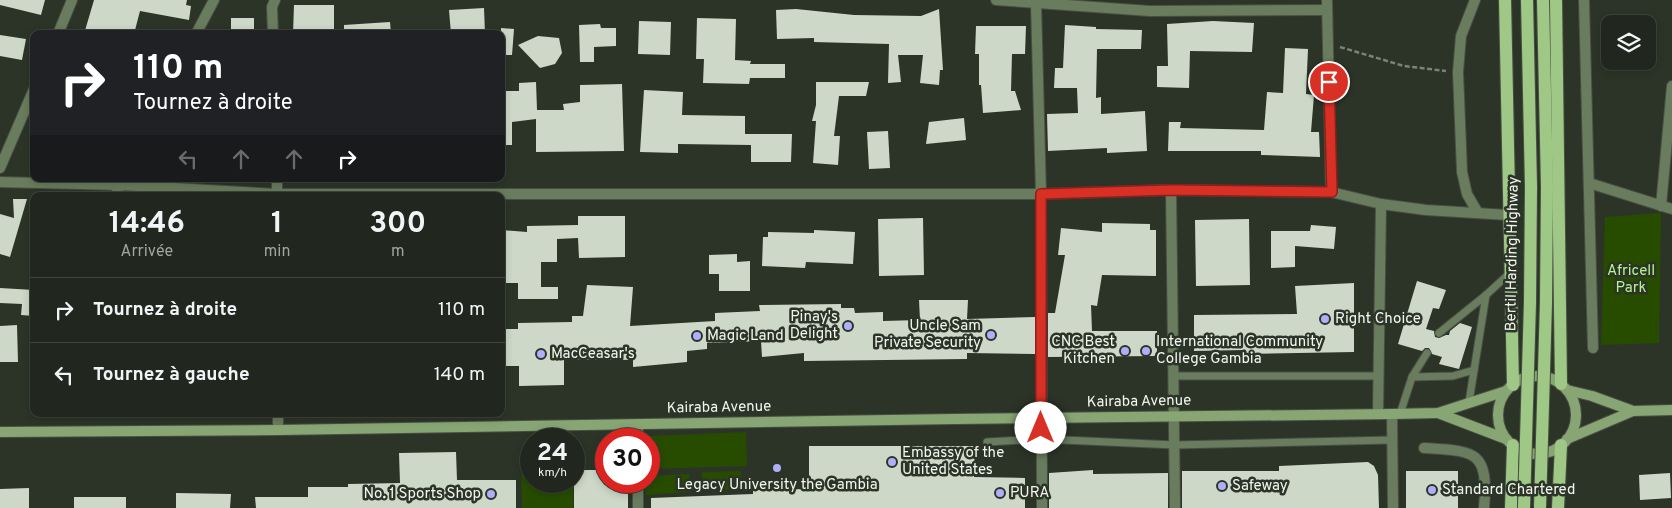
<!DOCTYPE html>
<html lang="fr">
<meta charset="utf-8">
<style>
:root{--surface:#21271e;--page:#2d332b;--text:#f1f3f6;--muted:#a2a5a4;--line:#3e443c}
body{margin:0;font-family:Overpass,sans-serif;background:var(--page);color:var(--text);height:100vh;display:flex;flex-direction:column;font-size:19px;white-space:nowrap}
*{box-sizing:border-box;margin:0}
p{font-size:16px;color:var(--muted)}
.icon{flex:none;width:28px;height:28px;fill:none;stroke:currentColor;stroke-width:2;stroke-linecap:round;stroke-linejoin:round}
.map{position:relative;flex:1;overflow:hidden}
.sheet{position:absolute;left:30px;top:192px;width:475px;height:225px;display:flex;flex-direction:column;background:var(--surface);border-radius:10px;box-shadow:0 2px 8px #0003,0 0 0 1px var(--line)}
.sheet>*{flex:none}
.top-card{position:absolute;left:30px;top:30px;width:475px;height:152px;border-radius:10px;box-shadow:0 2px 8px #0003,0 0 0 1px var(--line);background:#202124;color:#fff;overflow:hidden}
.fabs{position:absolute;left:1601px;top:15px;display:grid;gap:10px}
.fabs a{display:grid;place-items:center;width:55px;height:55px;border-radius:10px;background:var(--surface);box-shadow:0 2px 8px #0003,0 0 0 1px var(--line);font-size:25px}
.speed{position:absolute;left:520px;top:428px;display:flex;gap:10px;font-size:25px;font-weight:700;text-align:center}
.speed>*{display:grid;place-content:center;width:65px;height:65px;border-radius:50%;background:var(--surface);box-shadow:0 2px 8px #0003,0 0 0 1px var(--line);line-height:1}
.speed small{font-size:12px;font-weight:400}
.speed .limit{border:8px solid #d22;background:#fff;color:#111}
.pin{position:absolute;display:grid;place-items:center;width:42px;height:42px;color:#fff;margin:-21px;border:2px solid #fff;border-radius:50%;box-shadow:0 1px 5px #0007}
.me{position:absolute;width:55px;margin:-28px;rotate:0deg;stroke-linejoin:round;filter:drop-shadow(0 0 4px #0008)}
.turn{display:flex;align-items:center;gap:18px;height:105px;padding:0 20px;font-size:22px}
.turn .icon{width:65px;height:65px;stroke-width:2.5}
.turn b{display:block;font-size:35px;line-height:42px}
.lanes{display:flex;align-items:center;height:48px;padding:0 20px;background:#0003;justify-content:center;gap:25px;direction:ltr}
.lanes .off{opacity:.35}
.eta{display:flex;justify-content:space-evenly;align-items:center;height:85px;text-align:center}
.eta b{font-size:30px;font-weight:700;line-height:35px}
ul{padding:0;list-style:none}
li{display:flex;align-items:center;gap:15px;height:65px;padding:0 20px;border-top:1px solid var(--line)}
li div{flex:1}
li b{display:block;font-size:19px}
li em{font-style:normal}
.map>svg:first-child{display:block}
.green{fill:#274c00}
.building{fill:#ced8c8}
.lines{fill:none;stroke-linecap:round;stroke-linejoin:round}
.lane-casing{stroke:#484f44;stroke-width:9}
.street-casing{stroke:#484f44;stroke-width:12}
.secondary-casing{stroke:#484f44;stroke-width:12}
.primary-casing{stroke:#484f44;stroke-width:14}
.path{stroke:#7b8278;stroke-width:2.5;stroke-dasharray:5 2.5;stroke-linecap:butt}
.lane{stroke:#697c5d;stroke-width:7}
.street{stroke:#697c5d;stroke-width:10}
.secondary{stroke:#88a674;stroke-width:10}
.primary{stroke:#9fc786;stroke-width:12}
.primary-bridge-casing{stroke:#484f44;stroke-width:14;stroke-linecap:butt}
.primary-bridge{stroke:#9fc786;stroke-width:12}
.route-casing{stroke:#8d1f18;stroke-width:12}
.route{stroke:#d93025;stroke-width:9}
.poi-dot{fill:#aeaefa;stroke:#2c3428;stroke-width:2}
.labels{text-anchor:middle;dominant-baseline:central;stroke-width:5;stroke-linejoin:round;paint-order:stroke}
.street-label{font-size:15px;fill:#f1f6ee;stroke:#2c3428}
.park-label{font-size:15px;fill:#b6f28d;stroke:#2c3428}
.poi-label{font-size:15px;fill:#f1f6ee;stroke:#2c3428;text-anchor:start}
</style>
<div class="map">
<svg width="1672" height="508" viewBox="0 0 1672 508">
<rect width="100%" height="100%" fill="#2c3428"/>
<g class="green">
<polygon points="1661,213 1659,343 1601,345 1605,217"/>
<polygon points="746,432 747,466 652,469 651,436"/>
<polygon points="531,451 531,481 573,481 573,508 522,508 521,452"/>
<polygon points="741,471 742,489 702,491 702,472"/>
<polygon points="689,474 690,492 646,495 645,481 649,481 649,476"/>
</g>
<g class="building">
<polygon points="0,0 45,0 41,15 0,5"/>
<polygon points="94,0 187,0 186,5 191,6 189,20 140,11 134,34 84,34"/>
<polygon points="294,5 334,5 334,34 293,34"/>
<polygon points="484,8 485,34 451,34 449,10"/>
<polygon points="796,9 854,15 921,16 939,9 943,70 940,70 939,85 920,83 923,55 898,55 901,82 888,83 889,44 814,42 814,38 777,39 776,10"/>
<rect x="231" y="18" width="23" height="16"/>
<polygon points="697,18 736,19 735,60 751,61 750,64 785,64 785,78 750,78 749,84 703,83 704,59 696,59"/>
<polygon points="639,21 671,22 670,55 638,54"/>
<polygon points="1213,21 1254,23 1252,52 1190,51 1189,88 1157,87 1157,66 1168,66 1167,24"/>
<polygon points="390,22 391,34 344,34 344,25"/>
<polygon points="600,24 601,28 616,28 616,46 594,47 594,62 580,62 579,25"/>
<polygon points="1065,25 1096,27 1096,29 1142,30 1141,49 1097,49 1096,98 1101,97 1101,114 1145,111 1147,151 1107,153 1107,148 1048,151 1047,114 1078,113 1077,88 1054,88 1055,68 1063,68"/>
<polygon points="976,26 1026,26 1025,54 1012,54 1011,91 1015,91 1021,110 983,113 981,85 979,85 979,54 975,54"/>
<polygon points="501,28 514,29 512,55 501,55"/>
<polygon points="0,35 26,39 22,60 0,56"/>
<polygon points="538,36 559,38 562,53 555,64 540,68 518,45"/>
<polygon points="1285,48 1308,49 1306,94 1314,95 1311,132 1319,132 1320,157 1261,155 1261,151 1168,151 1169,122 1181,122 1180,128 1264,130 1267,92 1283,93"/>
<polygon points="536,82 537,110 564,110 563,104 580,102 580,85 622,84 624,151 536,152 536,119 512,122 512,145 501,145 501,91 519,91 519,83"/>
<polygon points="816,82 869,82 866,96 839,96 834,136 840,136 838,165 813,163 816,121 812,121 816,105"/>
<polygon points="644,90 683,92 682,115 745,116 745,134 792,134 791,162 751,162 751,145 678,144 678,153 640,152"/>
<polygon points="964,118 966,140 926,144 929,122"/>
<polygon points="888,131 890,168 869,169 867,132"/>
<polygon points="13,199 27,199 10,257 0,254 0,214 14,218"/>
<polygon points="578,216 625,216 625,257 579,258 578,238 557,239 557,262 541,262 541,287 558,287 558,299 518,299 518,283 506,283 506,257 501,257 501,230 527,232 527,226 578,225"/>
<polygon points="923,218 924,275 879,276 878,219"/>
<polygon points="1249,219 1250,285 1196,286 1195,220"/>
<polygon points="1102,223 1150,224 1150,230 1156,230 1156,276 1102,275 1097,306 1091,305 1092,331 1157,331 1157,356 1048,357 1048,313 1055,313 1065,255 1058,255 1061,228 1102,232"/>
<polygon points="1311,225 1336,227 1334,249 1295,246 1295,267 1271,268 1271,231 1310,231"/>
<polygon points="814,230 855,232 853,264 806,262 805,268 762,266 763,237 768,237 768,232 814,233"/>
<polygon points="737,254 737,262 750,261 750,291 719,291 719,274 709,274 709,255"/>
<polygon points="1417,281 1446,290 1439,309 1433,308 1426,329 1434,331 1435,337 1439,338 1446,335 1449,335 1450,331 1460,323 1472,327 1459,369 1439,364 1442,357 1432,354 1429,348 1425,348 1422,351 1398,344"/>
<polygon points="1354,283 1354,352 1244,354 1244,350 1194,351 1194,315 1297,314 1295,286"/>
<polygon points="587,285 633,287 630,326 715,321 715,313 760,311 759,305 841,304 841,308 854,308 855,313 883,312 883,321 920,320 919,300 968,300 967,319 1035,317 1035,354 967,353 967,359 804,361 804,353 762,357 761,341 707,343 707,349 687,351 687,362 633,367 633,360 564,359 564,385 519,386 519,366 501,366 501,329 518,329 518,323 572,322 572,316 583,316"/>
<polygon points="0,288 34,290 34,316 21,315 22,304 0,303"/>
<polygon points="17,325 18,362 0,362 0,326"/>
<polygon points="809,446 975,446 974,477 1025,478 1025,508 651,508 651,498 753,494 753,490 809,489"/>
<polygon points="456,452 457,480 516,480 516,508 256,508 255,497 308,497 308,487 348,487 348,484 400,483 399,453"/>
<polygon points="1368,462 1374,466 1378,475 1379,508 1182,508 1182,471 1279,471 1279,466"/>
<polygon points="574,470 606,470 606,481 628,481 628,508 574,508"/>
<polygon points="1093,470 1093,474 1168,473 1168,508 1049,508 1049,473"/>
<rect x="1406" y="471" width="52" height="37"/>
<polygon points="1670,473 1671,498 1640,500 1639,475"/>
<polygon points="29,488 29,508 0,508 0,489"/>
<polygon points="176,493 231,494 230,508 176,508"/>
<rect x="74" y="497" width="52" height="11"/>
</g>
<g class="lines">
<g class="lane-casing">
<g id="lane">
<polyline points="1439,333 1486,295 1510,273"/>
<polyline points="1175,376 1379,376"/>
<polyline points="1412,377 1453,376 1474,370"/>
<polyline points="1469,402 1486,295"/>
<polyline points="1400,414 1412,377 1427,353"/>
<polyline points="987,442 1041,439 1175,445 1392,440"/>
</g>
</g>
<g class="street-casing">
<g id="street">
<polyline points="996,0 1150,11 1327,10"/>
<polyline points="1327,0 1331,192"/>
<polyline points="1475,0 1461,36 1458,72 1462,172 1467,194 1478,213"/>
<polyline points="1584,0 1593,348"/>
<polyline points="1036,3 1041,194 1042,508"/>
<polyline points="58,34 72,0"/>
<polyline points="196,34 214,0"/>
<polyline points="273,34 272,7 275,0"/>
<polyline points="0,168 34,89"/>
<polyline points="277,179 277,196"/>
<polyline points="0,182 120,185 277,194 1041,194 1171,190 1331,192 1381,204 1426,210 1508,215"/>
<polyline points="1589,183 1672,209"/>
<polyline points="1171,190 1175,508"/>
<polyline points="115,196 123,180"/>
<polyline points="1661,206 1672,86"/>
<polyline points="278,414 278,430"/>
<polyline points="1378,414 1381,204"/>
<polyline points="1392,414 1393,508"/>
<polyline points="638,439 638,424"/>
<path d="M1424,448C1475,451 1489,450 1484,508"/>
<polyline points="638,508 638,481"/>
</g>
</g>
<g class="secondary-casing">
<g id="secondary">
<circle cx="1537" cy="415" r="39"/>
<polyline points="1567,390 1592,396 1633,411"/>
<polyline points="1438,413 1506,439"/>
<polyline points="0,432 278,430 954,419 1392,414 1438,413 1506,391"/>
<polyline points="1567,439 1633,411 1672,410"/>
</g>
</g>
<g class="primary-casing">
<g id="primary">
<polyline points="1505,0 1513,385"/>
<polyline points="1527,0 1531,187 1530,302"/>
<polyline points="1543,0 1547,187 1546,302"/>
<polyline points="1556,0 1561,384"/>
<polyline points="1511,508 1513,445"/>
<polyline points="1558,508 1561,445"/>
</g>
</g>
<polyline class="path" points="1340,47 1404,66 1446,71"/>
<use href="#lane" class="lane"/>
<use href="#street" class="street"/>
<use href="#secondary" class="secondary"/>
<use href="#primary" class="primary"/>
<g class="primary-bridge-casing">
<g id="primary-bridge">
<polyline points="1524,507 1530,302"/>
<polyline points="1540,507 1546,302"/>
</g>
</g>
<use href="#primary-bridge" class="primary-bridge"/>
</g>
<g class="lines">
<g class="route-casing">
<polyline id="route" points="1041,428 1041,194 1171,190 1332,192 1329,82"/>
</g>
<use href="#route" class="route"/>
</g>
<g class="poi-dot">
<circle cx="1325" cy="319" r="5"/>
<circle cx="848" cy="326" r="5"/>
<circle cx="991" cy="335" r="5"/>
<circle cx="697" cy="336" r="5"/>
<circle cx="1125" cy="351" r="5"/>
<circle cx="1146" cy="351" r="5"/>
<circle cx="541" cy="354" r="5"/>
<circle cx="892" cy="462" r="5"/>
<circle cx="777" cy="468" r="5"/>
<circle cx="1222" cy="486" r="5"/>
<circle cx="1432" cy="490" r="5"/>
<circle cx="1000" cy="493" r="5"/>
<circle cx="491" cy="494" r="5"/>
</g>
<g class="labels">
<g class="street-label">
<text transform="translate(1513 254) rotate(-89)">Bertil Harding Highway</text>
<text transform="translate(1139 402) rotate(-1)">Kairaba Avenue</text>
<text transform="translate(719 408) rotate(-1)">Kairaba Avenue</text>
</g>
<g class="park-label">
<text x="1631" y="271">Africell<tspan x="1631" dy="17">Park</tspan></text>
</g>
<g class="poi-label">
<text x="838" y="317" text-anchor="end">Pinay's<tspan x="838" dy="17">Delight</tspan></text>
<text x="1335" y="319">Right Choice</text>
<text x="981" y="326" text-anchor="end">Uncle Sam<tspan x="981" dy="17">Private Security</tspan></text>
<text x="707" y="336">Magic Land</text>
<text x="1115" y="342" text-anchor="end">CNC Best<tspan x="1115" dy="17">Kitchen</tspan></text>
<text x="1156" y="342">International Community<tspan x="1156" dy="17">College Gambia</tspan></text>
<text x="551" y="354">MacCeasar's</text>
<text x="902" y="453">Embassy of the<tspan x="902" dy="17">United States</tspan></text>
<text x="777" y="485" text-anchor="middle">Legacy University the Gambia</text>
<text x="1232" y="486">Safeway</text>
<text x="1442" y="490">Standard Chartered</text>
<text x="1010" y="493">PURA</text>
<text x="481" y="494" text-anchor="end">No. 1 Sports Shop</text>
</g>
</g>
</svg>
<div class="fabs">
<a><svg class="icon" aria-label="layers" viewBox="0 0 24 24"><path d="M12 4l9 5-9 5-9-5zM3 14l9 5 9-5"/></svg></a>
</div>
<div class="speed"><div>24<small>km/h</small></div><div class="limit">30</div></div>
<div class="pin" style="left:1329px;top:82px;background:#d93025"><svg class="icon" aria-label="arrive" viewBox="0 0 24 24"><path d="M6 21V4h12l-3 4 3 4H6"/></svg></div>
<svg class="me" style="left:1041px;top:428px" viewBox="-20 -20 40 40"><circle r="19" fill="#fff"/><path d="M0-13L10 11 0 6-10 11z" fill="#d93025"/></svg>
<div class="top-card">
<div class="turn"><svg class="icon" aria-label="right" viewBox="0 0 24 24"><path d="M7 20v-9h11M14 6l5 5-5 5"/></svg><div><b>110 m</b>Tournez à droite</div></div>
<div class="lanes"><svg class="icon off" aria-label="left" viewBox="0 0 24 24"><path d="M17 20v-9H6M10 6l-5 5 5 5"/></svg><svg class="icon off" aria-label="ahead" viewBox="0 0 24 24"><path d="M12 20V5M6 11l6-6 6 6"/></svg><svg class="icon off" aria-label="ahead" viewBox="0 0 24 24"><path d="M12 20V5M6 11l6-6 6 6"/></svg><svg class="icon" aria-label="right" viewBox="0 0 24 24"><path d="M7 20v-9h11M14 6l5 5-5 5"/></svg></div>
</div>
<section class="sheet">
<div class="eta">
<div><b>14:46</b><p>Arrivée</p></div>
<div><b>1</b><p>min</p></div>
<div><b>300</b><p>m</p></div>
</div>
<ul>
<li><svg class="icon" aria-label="right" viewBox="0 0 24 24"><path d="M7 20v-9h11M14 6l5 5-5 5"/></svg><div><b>Tournez à droite</b></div><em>110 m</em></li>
<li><svg class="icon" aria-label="left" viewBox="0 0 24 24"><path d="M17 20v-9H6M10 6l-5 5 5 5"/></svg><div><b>Tournez à gauche</b></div><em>140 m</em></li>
</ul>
</section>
</div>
